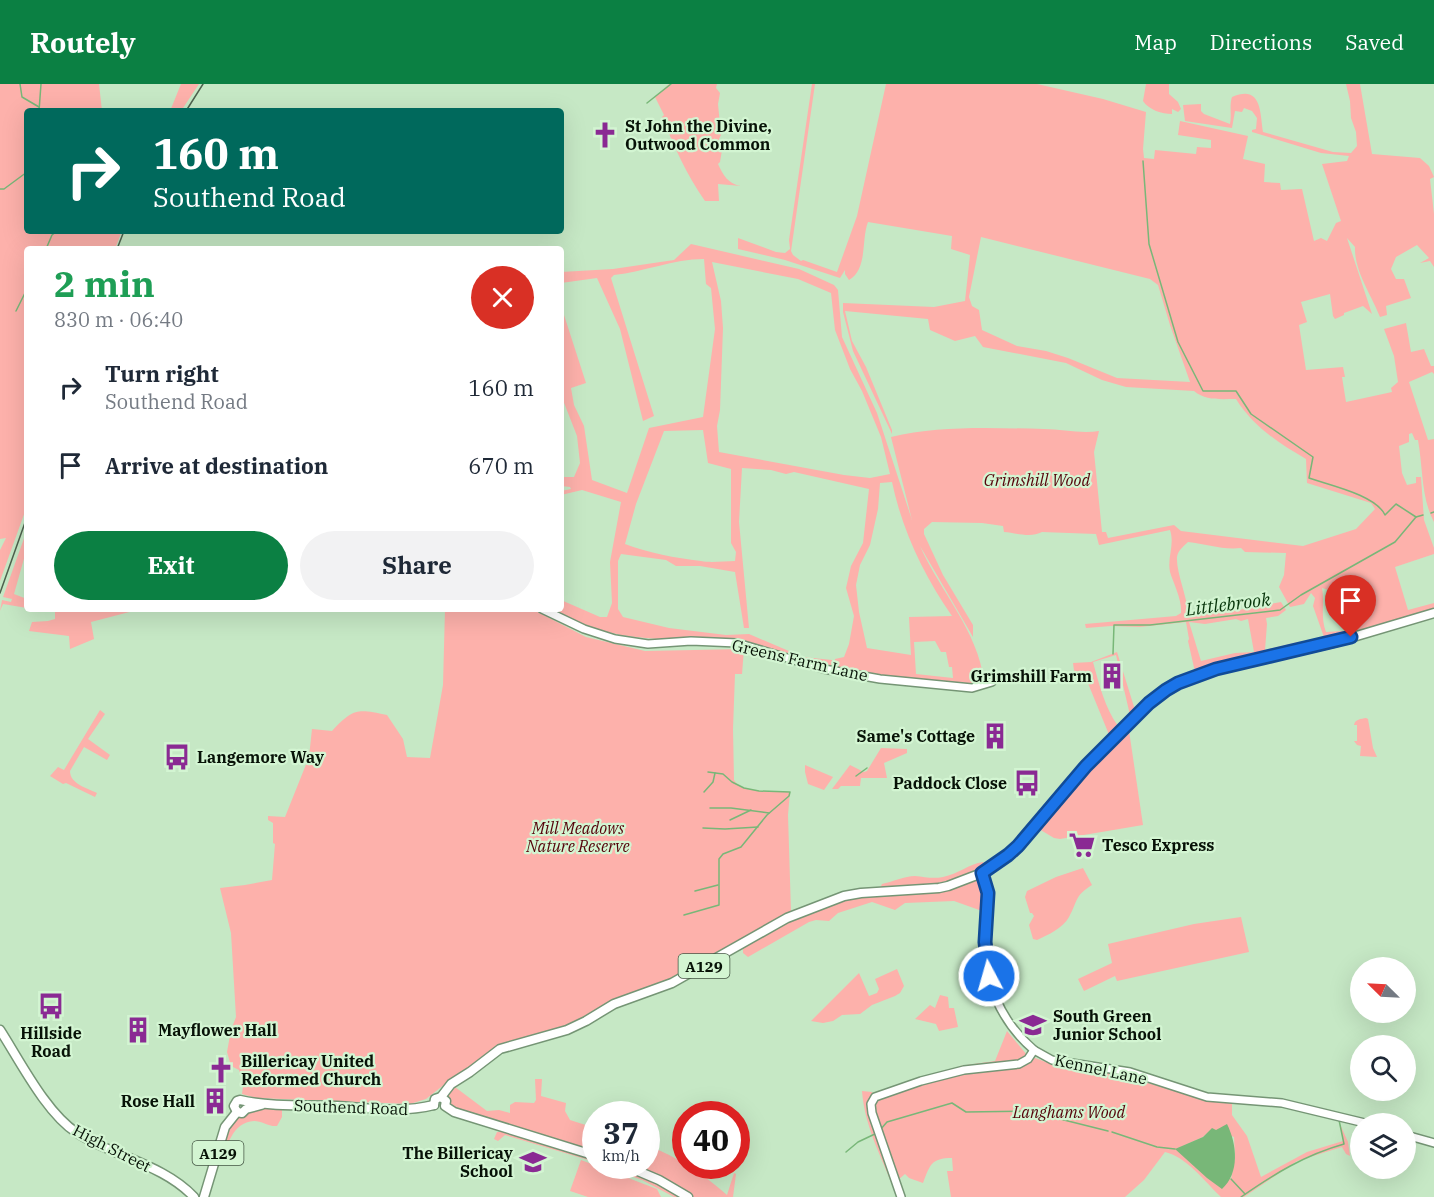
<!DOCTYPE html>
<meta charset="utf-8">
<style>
:root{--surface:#fff;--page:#f2f2f3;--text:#1f2937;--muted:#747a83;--accent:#0b8043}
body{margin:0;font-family:"IBM Plex Serif",serif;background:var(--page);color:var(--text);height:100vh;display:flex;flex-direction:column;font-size:22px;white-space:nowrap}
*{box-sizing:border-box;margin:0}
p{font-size:20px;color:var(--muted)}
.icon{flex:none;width:33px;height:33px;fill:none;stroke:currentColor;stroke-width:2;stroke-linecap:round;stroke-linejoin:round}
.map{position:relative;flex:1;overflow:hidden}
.drawer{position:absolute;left:24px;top:162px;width:540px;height:366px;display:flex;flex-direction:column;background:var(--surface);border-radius:6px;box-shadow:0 6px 24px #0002}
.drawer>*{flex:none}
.hud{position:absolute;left:24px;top:24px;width:540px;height:126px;border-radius:6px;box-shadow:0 6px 24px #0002;background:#00695c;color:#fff;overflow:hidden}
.needle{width:39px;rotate:294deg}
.controls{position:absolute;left:1350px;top:873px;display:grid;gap:12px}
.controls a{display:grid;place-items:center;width:66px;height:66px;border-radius:50%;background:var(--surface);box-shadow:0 6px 24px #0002;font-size:30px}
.speed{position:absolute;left:582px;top:1017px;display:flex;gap:12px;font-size:30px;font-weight:700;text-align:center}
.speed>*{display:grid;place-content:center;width:78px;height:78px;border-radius:50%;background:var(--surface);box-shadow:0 6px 24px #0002;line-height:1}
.speed small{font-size:15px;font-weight:400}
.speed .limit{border:9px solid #d22;background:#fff;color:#111}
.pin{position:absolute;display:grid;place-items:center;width:51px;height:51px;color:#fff;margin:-62px -26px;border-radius:50% 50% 50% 0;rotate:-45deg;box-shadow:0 0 6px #0007}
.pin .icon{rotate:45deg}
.me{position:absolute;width:66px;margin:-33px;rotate:354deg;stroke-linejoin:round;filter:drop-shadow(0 0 4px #0008)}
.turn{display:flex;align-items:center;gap:21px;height:126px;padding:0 30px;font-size:27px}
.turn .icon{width:78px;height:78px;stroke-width:2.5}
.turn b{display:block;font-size:42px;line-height:51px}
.round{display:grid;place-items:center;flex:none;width:63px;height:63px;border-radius:32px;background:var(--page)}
.headline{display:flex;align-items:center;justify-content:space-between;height:102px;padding:0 30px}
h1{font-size:36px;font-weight:800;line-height:45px;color:#1e9e55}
.button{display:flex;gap:12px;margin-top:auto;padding:12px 30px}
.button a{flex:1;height:69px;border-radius:36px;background:var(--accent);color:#fff;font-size:24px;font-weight:800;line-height:69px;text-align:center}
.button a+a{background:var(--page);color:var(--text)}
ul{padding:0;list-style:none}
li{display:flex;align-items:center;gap:18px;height:78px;padding:0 30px}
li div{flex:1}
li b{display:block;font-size:22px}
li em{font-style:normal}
header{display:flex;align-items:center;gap:36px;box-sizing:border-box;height:84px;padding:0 30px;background:var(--accent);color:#fff}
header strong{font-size:28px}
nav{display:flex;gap:33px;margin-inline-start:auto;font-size:21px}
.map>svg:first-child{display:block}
.green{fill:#fdb1ab;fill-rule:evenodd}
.water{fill:#78b778}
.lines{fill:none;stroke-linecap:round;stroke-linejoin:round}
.stream{stroke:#78b778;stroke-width:1.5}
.minor-casing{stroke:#759575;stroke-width:10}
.major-casing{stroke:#759575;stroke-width:11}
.minor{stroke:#fff;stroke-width:7}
.major{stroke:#fff;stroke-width:8}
.rail{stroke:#4e624e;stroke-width:1.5}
.route-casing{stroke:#114b97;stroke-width:15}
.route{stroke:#1a73e8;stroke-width:10}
.labels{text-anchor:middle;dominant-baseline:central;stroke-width:4.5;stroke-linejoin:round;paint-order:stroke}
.shield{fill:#d3f5d2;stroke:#445644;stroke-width:1.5}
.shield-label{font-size:15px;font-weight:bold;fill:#071207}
.poi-label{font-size:16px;font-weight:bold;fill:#071207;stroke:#d3f5d2;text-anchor:start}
.park-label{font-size:16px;font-style:italic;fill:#55020a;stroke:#d3f5d2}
.street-label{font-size:16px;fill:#071207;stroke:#d3f5d2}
.water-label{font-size:18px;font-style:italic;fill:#07350b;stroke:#d3f5d2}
</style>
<header>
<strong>Routely</strong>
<nav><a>Map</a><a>Directions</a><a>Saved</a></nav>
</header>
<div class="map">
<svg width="1434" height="1113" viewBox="0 0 1434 1113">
<rect width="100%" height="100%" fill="#c6e8c5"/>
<g class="green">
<polygon points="0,0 99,0 102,27 27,27 27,147 122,147 115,165 27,165 27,422 0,497 0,466 6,454 0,455"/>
<polygon points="181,0 199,0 181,27 170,27"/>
<path d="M669,0H717L716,4L720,9L718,20L721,51L719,55L720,59L719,63L722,66L720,78L718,80C723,91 728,100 741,102L718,100L719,117H705C686,90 674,62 662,33L664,31L655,13Z"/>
<path d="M812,0H815L791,167L793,171L801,177L803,176L837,188L857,132L886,0H1037L1103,15L1146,28L1143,65L1144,74L1154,75L1155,66L1196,70L1197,63L1211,64V56L1178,51L1180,37L1248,52L1243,75L1265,80L1264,98L1280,99L1281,106L1302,105L1314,157L1321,154L1327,157L1336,139L1341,137L1322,80L1347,77L1349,72L1321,69L1252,48V46L1256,45L1257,34L1252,27L1244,24L1242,28L1235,27L1232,44L1185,37L1183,21L1201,20V27L1204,30L1230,40C1232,30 1229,22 1232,13C1262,0 1260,29 1263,48L1333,68L1351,69L1357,62L1356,48L1351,34L1350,17L1346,0H1360L1372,70L1420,74L1429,82L1434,93L1430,95L1434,130V183L1430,177L1420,179L1429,174L1417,161L1396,173L1391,185L1396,195H1404L1411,214L1386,222L1387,231L1380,233C1372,212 1354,187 1355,163L1347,154L1372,230L1363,222L1344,229V231L1335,235L1333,232L1330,210L1301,218L1307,238L1299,241L1306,286L1343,283L1345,293H1342L1346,318L1392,308L1391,304L1398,298L1394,272L1384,245L1406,239L1411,268L1424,265L1431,282H1434V290L1432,288L1409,298L1428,356L1434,355V438C1421,414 1423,383 1418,356H1415L1412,349L1409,350V358L1399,362L1402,389L1407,401L1416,399V393H1421L1424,436L1434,464V470L1395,483L1408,526L1434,519V525L1348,549L1346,546L1364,539L1360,529L1335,519L1329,506L1322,504C1325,519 1320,533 1326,548L1343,547V550L1325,556L1313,522L1315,514L1311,509L1304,520L1290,523L1279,503L1284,491L1286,469L1245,468L1241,464C1222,466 1206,460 1188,458C1184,462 1178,466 1177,473C1176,488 1187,512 1188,529L1217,525L1239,526L1281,518L1286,526L1278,532L1266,534L1267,540L1265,566L1298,558L1317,557L1195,588L1188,557L1189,555L1186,538L1140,543L1111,542L1086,544L1085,540L1176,532L1181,529C1182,515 1174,501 1170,488C1167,473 1175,461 1170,446L1099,461L1096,450L1042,448C1031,454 1016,449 1004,448L1003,442L982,439L932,438L924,445V450L943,491L973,541V553L920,462C940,507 978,547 984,597L970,602L903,595L834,584L835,575L844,573L849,560L854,532L846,504L851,482L863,459L869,405L794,388L786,390L771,386L742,384L739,438L749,544H744L735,488L700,482H676L666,476L621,470L618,477V525L623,533L669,544L726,551L749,550L803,573L832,576L831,584C810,577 787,568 765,564C725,557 686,558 646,554C613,552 579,541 550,525H561V516L600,533H607L612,519L610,478L621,418L582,406L561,411V407L571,405L570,403L561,402V393H574L580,379L577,352L561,311V230L564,231L586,299L571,304L574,321L584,342L592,396L627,409L649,344L703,333L715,245L711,204L706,200L704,175C673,175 644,188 614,191L611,194L654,332L643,337L620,245L597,194L561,199V188L613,185L674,176L691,160L799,185L834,201L838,206L842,253L877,329L912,436L891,353C940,341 993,344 1044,345C1062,345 1081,350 1099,347L1094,368L1102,448H1106L1108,454L1174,441L1181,447L1303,462L1356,445L1375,425L1371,419L1307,399L1306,375C1278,359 1253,342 1236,315C1221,315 1206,317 1194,307L1126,303L1102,296L1066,279L983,263L975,252L955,257L930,246L928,235L845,227L852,257L866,283L892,346V350L853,267L843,228V219L934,223L965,217L970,171L951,165L952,152L868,138C861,156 868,185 849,196L845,190V186L840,194L785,176L738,165V154L776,168L785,169L790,165L789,156ZM981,153L1150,195L1158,201L1170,241L1190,298L1117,294L1068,274L1046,267L1017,262L982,246L979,226L972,222L969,213ZM712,178L798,195L831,209L835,246L850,285L862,307L881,353L890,390L870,394L844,391L719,368L717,342L720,326L723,244L721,217ZM703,346L708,379L731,385V459L736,468L735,477C724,477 711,479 701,477C675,474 649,469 625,460L636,420L664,347ZM892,398C902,446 924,492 952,532L909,533L911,571L867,564L859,528L856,501L860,481L870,461L878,425L880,399ZM1236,535L1241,537L1248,535L1254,568L1235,569L1201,577L1189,538L1205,540ZM935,557L941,568H946L949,583H952L953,594L916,590L914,558Z"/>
<path d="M1146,0H1169V10L1178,18L1181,25L1178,28L1172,25V30C1162,30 1149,26 1143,17Z"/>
<polygon points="27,446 27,464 14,510 27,515 27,524 3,520 0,527 2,516 11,518 12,515 3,513"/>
<polygon points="53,525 141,525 91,538 94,555 70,565 69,552 29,547 32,538 48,537 55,535 55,526"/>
<path d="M445,525H532L586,553L645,567L744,565L742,590H735L733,645L734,696C741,710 776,707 790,708L788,731L791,828L696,883L577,941L520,955L445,1000L426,1015L410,1020L256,1014L242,1010L243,1002L239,986L231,982L227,968L231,946L236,933L231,849L220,804L245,801L272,796L275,760L273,759V739L268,736V732L285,733L309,673L312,645L332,647C354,624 357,625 387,631L403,655L407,673L430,674L443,601Z"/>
<path d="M1117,568L1135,626L1110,653L1085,592L1075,594L1073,579L1091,578ZM1116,571L1130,631L1118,642C1105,624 1099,600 1093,578Z"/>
<path d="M100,626L105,630L88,655L110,671L107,676L84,663L70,687C70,700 87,704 97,709L95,713L66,699L63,700L50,692L58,683L64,686Z"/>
<path d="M1366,634L1368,635L1373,664L1377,673L1360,672L1361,662L1357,661L1354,657H1357V641H1354C1355,635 1361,635 1366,634Z"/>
<polygon points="1128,640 1143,741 1060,755 1054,754 1034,742"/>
<polygon points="881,664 907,665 907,669 884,679 887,694 861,694 860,702 841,702 838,705 832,705 850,681 864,688 867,687"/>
<polygon points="805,681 833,693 824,706 808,700 805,688"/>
<path d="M983,778L986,782C953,801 917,802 880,804L882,800C892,798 905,792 915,792C925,793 933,795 943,793C958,790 969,780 983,778Z"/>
<path d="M1083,784L1092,801C1074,812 1078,817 1069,833C1063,844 1048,851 1037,856L1033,855L1029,841L1034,832L1032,829H1030L1025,813L1027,807L1056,793Z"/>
<path d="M974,796H978C987,805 986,817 982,827L954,817L905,819L895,826L872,818L838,829L829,837L816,836L809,838L748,873L743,869V863L779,843L830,821L856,814L894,810Z"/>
<polygon points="1241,833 1249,868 1117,897 1115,892 1084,907 1078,895 1112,879 1108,860 1194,840"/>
<polygon points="897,885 904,902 900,909 895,912 872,921 860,930 842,931 833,937 823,939 811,937 859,889 869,912 877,909 879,905 875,895"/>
<polygon points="940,911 948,913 949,924 954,924 958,943 939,947 936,940 915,935 930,921 935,924"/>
<path d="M1007,947L1027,971L1062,984L1115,989L1191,1012L1232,1019V1031L1247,1052L1261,1093L1307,1068L1343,1057L1340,1040L1348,1058L1350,1072L1346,1070L1342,1063L1297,1077L1244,1113H1221C1205,1098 1187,1073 1165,1068L1144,1096L1125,1113H951L947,1087H953L952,1074C931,1074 930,1081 923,1099L909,1094L905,1090L898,1096L901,1113H897C884,1077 865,1046 862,1007L872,1008L875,1013L958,987L960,982L995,977ZM1212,1045L1234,1053L1235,1073L1231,1095L1195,1082L1176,1065L1203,1053Z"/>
<polygon points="535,995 542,995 541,1012 566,1019 565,1027 570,1036 595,1044 595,1078 505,1051 498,1057 494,1055 497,1048 503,1048 449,1025 444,1008 451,1000 487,1027 499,1026 510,1029 510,1021 515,1018 534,1019 536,1016"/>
<path d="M282,1022V1033L277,1042C269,1043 262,1037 254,1037C232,1038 227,1063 221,1079H219C222,1067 223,1046 232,1038C245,1025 266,1023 282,1022Z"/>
<path d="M647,1061C677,1073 702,1089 727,1111L734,1089L736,1090L733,1113H674L642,1096L604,1082H646Z"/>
<polygon points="581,1076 657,1105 661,1113 588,1113 570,1107"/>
</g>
<path class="water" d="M1227,1040C1237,1060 1240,1089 1222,1105L1207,1094L1175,1065L1203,1053L1212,1044L1216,1046Z"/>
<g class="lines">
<g class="stream">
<polyline points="20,0 22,13 39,23"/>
<polyline points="647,19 671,0"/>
<polyline points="39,27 41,0"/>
<path d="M1143,77L1149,160L1178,258L1203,307H1236L1251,330L1313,373L1309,394C1329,401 1376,411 1385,431L1396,420L1416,433"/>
<polyline points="0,105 4,105 27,88"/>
<polyline points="46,165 52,151 57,147"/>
<polyline points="16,227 27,205"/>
<polyline points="1431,429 1434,428"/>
<polyline points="1113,570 1114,541 1150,541 1280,526 1301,511 1395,458 1416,433 1423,431"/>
<polyline points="856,692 867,684"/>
<polyline points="704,708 713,698 715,689"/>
<polyline points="710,724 731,724 769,729"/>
<polyline points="730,736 751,726"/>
<polyline points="703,744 725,745 758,743"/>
<polyline points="695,807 718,801"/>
<polyline points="684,831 719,821 719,775 723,770 741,763 767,731 789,712 790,708 759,707 744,704 732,698 723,690 708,688"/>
<polyline points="880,1046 887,1038 952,1019 966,1028 1028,1027 1108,1047"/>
<polyline points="1112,1048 1157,1063 1175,1065"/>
<polyline points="846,1068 858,1058 877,1049"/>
<polyline points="1231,1095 1245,1110"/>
<path d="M1241,1113C1274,1090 1305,1071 1344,1060L1339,1036"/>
</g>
<g class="minor-casing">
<g id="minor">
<polyline points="542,525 584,545 615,555 648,560 691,557 737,559 824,585 880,595 972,604 992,598"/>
<path d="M982,789C990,811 986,831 985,854C983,897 1001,938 1034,966"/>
<polyline points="1406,1051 1434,1059"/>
<polyline points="901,1113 872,1029 871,1020 875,1013 921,997 964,986 1019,980 1028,975 1034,966 1052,976 1130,988 1207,1013 1282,1019 1369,1040"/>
</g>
</g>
<g class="major-casing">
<g id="major">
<path d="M0,946C20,977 46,1029 77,1049C114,1073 163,1080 194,1113"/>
<polyline points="441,1013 446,1017 445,1022 454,1028 596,1072"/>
<polyline points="434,1021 435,1015 441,1013 451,1000 470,988 500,965 567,946 586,937 614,920 672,899 787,834 844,812 861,809 939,804 948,802 982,789 1008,771 1018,762 1086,682 1149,619 1178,599 1216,585 1333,559 1434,529"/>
<path d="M237,1028L234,1022L237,1017L240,1016C272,1023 305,1021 337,1022C370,1024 402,1029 434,1021"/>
<polyline points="237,1028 242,1029 246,1025 261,1021"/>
<polyline points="626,1082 659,1096 688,1113"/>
<polyline points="204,1113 225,1043 237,1028"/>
</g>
</g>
<use href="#minor" class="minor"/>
<use href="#major" class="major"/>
<g class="rail">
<polyline points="186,27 203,0"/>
<polyline points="117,165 124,147"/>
<polyline points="0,509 27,433"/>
</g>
</g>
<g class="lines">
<g class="route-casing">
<polyline id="route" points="989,892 985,858 988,809 982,789 1008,771 1018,762 1086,682 1149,619 1166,606 1178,599 1216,585 1351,553"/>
</g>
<use href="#route" class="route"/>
</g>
<defs>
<g id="church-bare" transform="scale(2.07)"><path d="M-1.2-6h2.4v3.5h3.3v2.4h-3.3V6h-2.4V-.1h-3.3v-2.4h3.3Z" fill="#8a2a93" stroke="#d3f5d2" stroke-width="2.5" paint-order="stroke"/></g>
<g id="building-bare" transform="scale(2.07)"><path d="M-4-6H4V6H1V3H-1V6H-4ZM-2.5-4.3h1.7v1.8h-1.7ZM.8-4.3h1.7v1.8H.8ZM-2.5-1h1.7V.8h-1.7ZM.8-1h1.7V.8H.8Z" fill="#8a2a93" stroke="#d3f5d2" stroke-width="2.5" paint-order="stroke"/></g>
<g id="bus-bare" transform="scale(2.07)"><path d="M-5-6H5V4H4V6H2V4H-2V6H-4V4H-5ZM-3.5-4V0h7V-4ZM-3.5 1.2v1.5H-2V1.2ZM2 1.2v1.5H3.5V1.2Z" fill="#8a2a93" stroke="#d3f5d2" stroke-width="2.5" paint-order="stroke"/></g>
<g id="supermarket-bare" transform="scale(2.07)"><path d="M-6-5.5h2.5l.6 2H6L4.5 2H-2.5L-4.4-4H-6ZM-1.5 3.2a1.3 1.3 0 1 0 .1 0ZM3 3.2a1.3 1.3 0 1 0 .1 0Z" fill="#8a2a93" stroke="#d3f5d2" stroke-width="2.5" paint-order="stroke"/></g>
<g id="school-bare" transform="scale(2.07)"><path d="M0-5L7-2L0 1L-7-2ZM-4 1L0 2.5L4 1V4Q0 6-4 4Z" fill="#8a2a93" stroke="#d3f5d2" stroke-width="2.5" paint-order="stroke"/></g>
</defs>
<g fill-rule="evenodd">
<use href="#church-bare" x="605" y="51"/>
<use href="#building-bare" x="1112" y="592"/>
<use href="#building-bare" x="995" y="652"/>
<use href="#bus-bare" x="177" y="673"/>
<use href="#bus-bare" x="1027" y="699"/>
<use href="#supermarket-bare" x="1082" y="761"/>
<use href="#bus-bare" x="51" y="922"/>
<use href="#school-bare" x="1033" y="941"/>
<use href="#building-bare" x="138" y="946"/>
<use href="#church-bare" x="221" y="986"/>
<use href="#building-bare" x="215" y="1017"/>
<use href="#school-bare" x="533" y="1078"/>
</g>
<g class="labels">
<g class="shield">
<rect x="678.5" y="870" width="51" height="24" rx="4.5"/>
<rect x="192.5" y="1057" width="51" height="24" rx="4.5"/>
</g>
<g class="shield-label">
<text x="704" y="882">A129</text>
<text x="218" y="1069">A129</text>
</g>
<g class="poi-label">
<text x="625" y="42">St John the Divine,<tspan x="625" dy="18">Outwood Common</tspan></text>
<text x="1092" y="592" text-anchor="end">Grimshill Farm</text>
<text x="975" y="652" text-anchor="end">Same's Cottage</text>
<text x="197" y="673">Langemore Way</text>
<text x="1007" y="699" text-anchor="end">Paddock Close</text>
<text x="1102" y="761">Tesco Express</text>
<text x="1053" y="932">South Green<tspan x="1053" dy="18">Junior School</tspan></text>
<text x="158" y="946">Mayflower Hall</text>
<text x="51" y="949" text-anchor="middle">Hillside<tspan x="51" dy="18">Road</tspan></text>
<text x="241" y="977">Billericay United<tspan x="241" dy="18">Reformed Church</tspan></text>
<text x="195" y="1017" text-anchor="end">Rose Hall</text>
<text x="513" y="1069" text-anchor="end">The Billericay<tspan x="513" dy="18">School</tspan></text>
</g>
<g class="park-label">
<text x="1037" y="396">Grimshill Wood</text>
<text x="578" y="744">Mill Meadows<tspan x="578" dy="18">Nature Reserve</tspan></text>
<text x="1069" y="1028">Langhams Wood</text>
</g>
<g class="street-label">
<text transform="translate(800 576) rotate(13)">Greens Farm Lane</text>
<text transform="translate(1101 985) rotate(12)">Kennel Lane</text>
<text transform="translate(351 1023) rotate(2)">Southend Road</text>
<text transform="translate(112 1064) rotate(27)">High Street</text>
</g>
<g class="water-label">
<text transform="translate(1228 520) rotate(-7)">Littlebrook</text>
</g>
</g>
</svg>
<div class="controls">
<a><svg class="needle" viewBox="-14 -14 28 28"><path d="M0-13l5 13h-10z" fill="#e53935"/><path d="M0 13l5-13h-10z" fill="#747a83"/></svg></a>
<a><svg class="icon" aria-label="search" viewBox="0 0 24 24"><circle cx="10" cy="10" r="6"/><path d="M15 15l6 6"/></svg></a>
<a><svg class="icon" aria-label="layers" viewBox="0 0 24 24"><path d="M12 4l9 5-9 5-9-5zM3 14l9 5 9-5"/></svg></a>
</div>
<div class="speed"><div>37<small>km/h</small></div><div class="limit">40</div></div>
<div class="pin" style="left:1351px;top:553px;background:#d93025"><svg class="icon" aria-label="arrive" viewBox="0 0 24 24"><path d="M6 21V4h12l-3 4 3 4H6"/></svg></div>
<svg class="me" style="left:989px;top:892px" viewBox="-20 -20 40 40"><circle r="17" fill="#1a73e8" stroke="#fff" stroke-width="3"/><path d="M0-11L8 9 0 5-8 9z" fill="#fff"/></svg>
<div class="hud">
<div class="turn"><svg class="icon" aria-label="right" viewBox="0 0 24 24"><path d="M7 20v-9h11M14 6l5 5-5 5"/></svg><div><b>160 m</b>Southend Road</div></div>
</div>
<section class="drawer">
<div class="headline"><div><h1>2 min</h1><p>830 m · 06:40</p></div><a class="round" style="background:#d93025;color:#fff"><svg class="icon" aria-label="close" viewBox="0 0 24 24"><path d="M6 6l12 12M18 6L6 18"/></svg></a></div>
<ul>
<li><svg class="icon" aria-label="right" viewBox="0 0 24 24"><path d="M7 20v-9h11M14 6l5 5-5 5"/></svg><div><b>Turn right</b><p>Southend Road</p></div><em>160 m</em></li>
<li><svg class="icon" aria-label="arrive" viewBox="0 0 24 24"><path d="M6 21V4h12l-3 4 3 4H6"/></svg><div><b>Arrive at destination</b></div><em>670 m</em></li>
</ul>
<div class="button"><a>Exit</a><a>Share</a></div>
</section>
</div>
